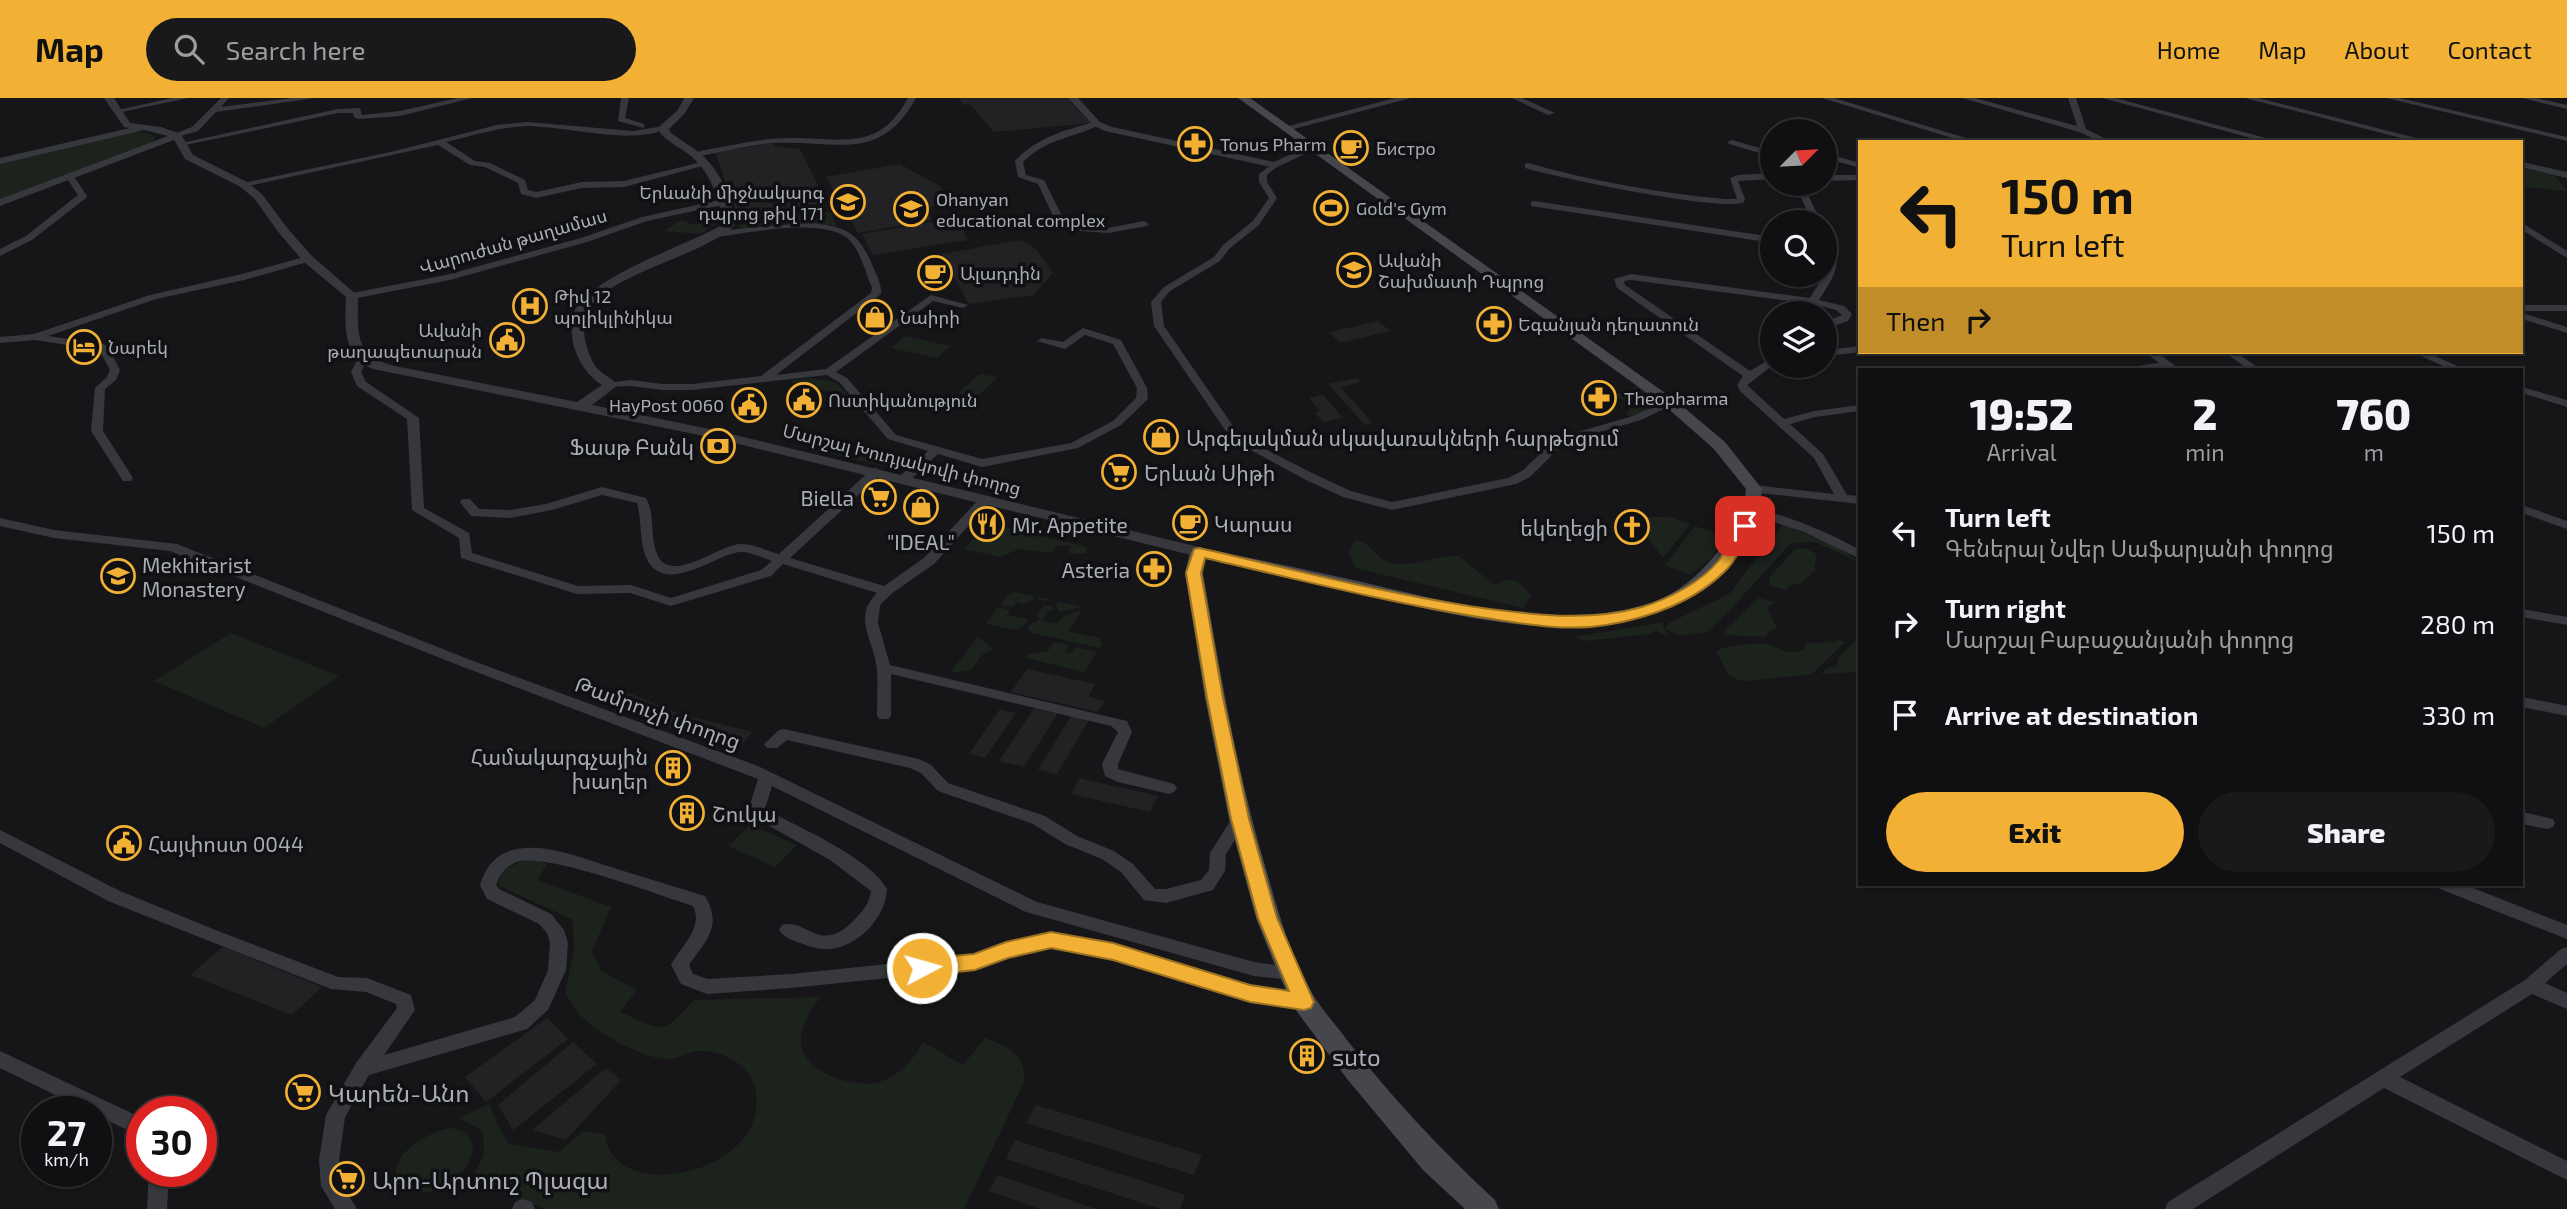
<!DOCTYPE html>
<meta charset="utf-8">
<style>
:root{--surface:#101012;--page:#19191b;--text:#f1f3f6;--muted:#9c9d9f;--line:#303032;--accent:#f2b134}
body{margin:0;font-family:"Exo 2","Noto Sans Armenian",sans-serif;background:var(--page);color:var(--text);height:100vh;display:flex;flex-direction:column;font-size:26px;white-space:nowrap}
*{box-sizing:border-box;margin:0}
p{font-size:23px;color:var(--muted)}
.icon{flex:none;width:38px;height:38px;fill:none;stroke:currentColor;stroke-width:2;stroke-linecap:round;stroke-linejoin:round}
.map{position:relative;flex:1;overflow:hidden}
.side{position:absolute;left:1858px;top:270px;width:665px;height:518px;display:flex;flex-direction:column;background:var(--surface);border-radius:0px;box-shadow:0 2px 5px #0004,0 0 0 2px var(--line)}
.side>*{flex:none}
.top-card{position:absolute;left:1858px;top:42px;width:665px;height:214px;border-radius:0px;box-shadow:0 2px 5px #0004,0 0 0 2px var(--line);background:#f2b134;color:#111;overflow:hidden}
.needle{width:46px;rotate:66deg}
.controls{position:absolute;left:1760px;top:21px;display:grid;gap:14px}
.controls a{display:grid;place-items:center;width:77px;height:77px;border-radius:50%;background:var(--surface);box-shadow:0 2px 5px #0004,0 0 0 2px var(--line);font-size:35px}
.speed{position:absolute;left:21px;top:998px;display:flex;gap:14px;font-size:35px;font-weight:700;text-align:center}
.speed>*{display:grid;place-content:center;width:91px;height:91px;border-radius:50%;background:var(--surface);box-shadow:0 2px 5px #0004,0 0 0 2px var(--line);line-height:1}
.speed small{font-size:18px;font-weight:400}
.speed .limit{border:10px solid #d22;background:#fff;color:#111}
.pin{position:absolute;display:grid;place-items:center;width:60px;height:60px;color:#fff;margin:-30px;border-radius:14px;box-shadow:0 4px 10px #0006}
.me{position:absolute;width:77px;margin:-38px;rotate:84deg;stroke-linejoin:round;filter:drop-shadow(0 0 5px #0008)}
.turn{display:flex;align-items:center;gap:24px;height:147px;padding:0 28px;font-size:32px}
.turn .icon{width:91px;height:91px;stroke-width:2.5}
.turn b{display:block;font-size:49px;line-height:60px}
.then{display:flex;align-items:center;height:66px;padding:0 28px;background:#0003;gap:14px;font-size:26px}
.eta{display:flex;justify-content:space-evenly;align-items:center;height:119px;text-align:center}
.eta b{font-size:42px;font-weight:800;line-height:49px}
.cta{display:flex;gap:14px;margin-top:auto;padding:14px 28px}
.cta a{flex:1;height:80px;border-radius:42px;background:var(--accent);color:#111;font-size:28px;font-weight:800;line-height:80px;text-align:center}
.cta a+a{background:var(--page);color:var(--text)}
ul{padding:0;list-style:none}
li{display:flex;align-items:center;gap:21px;height:91px;padding:0 28px}
li div{flex:1}
li b{display:block;font-size:26px}
li em{font-style:normal}
header{display:flex;align-items:center;gap:42px;box-sizing:border-box;height:98px;padding:0 35px;background:var(--accent);color:#111}
header strong{font-size:33px}
nav{display:flex;gap:38px;margin-inline-start:auto;font-size:24px}
.search{width:490px;height:63px;background:var(--page);display:flex;align-items:center;gap:18px;box-sizing:border-box;padding:0 24px;border-radius:38px;color:var(--muted);font-size:26px}
.map>svg:first-child{display:block}
.built{fill:#222225}
.green{fill:#1c231d}
.lines{fill:none;stroke-linecap:round;stroke-linejoin:round}
.minor{fill:#37383d;fill-rule:evenodd}
.tertiary{fill:#37383d;fill-rule:evenodd}
.secondary{fill:#45474d;fill-rule:evenodd}
.route{fill:#f2b134;stroke:#9d7322;stroke-width:2}
.labels{text-anchor:middle;dominant-baseline:central;stroke-width:7;stroke-linejoin:round;paint-order:stroke}
.far-poi-label{font-size:18px;fill:#a8adb8;stroke:#111113;text-anchor:start}
.far-street-label{font-size:18px;fill:#a8adb8;stroke:#111113}
.poi-label{font-size:21px;fill:#a8adb8;stroke:#111113;text-anchor:start}
.street-label{font-size:21px;fill:#a8adb8;stroke:#111113}
.near-poi-label{font-size:24px;fill:#a8adb8;stroke:#111113;text-anchor:start}
</style>
<header>
<strong>Map</strong>
<div class="search"><svg class="icon" aria-label="search" viewBox="0 0 24 24"><circle cx="10" cy="10" r="6"/><path d="M15 15l6 6"/></svg>Search here</div>
<nav><a>Home</a><a>Map</a><a>About</a><a>Contact</a></nav>
</header>
<div class="map">
<svg width="2567" height="1111" viewBox="0 0 2567 1111">
<rect width="100%" height="100%" fill="#161618"/>
<g class="built">
<polygon points="958,0 1067,0 1091,25 994,34 970,6 963,7"/>
<polygon points="773,45 774,48 800,51 822,95 815,110 739,123 715,54"/>
<polygon points="900,66 940,88 945,100 927,112 932,122 858,135 826,79"/>
<polygon points="933,124 959,124 968,142 873,157 862,136"/>
<polygon points="1021,142 1035,150 1053,175 1033,197 969,206 941,156"/>
<polygon points="1378,223 1390,233 1340,245 1329,234"/>
<polygon points="1357,280 1362,284 1341,290 1373,325 1365,327 1328,286"/>
<polygon points="1323,297 1343,320 1323,324 1315,315 1320,313 1309,300"/>
<polygon points="1027,571 1095,586 1088,599 1105,603 1098,614 1011,594"/>
<polygon points="617,590 680,616 753,634 740,647 666,629 602,603"/>
<polygon points="1034,610 1058,615 1024,669 999,663"/>
<polygon points="1000,611 1016,615 985,660 969,656"/>
<polygon points="1071,618 1089,622 1057,676 1038,672"/>
<polygon points="1079,680 1158,698 1150,714 1071,696"/>
<polygon points="223,849 322,889 292,917 190,877"/>
<polygon points="547,920 568,941 486,1004 465,979"/>
<polygon points="573,944 597,966 513,1032 498,1007"/>
<polygon points="606,970 621,982 566,1042 532,1032"/>
<polygon points="1036,1007 1202,1057 1194,1077 1026,1025"/>
<polygon points="1015,1042 1185,1097 1180,1111 1161,1111 1006,1061"/>
<polygon points="998,1077 1096,1111 1040,1111 989,1093"/>
</g>
<g class="green">
<polygon points="134,34 149,35 156,39 152,44 0,101 0,65"/>
<polygon points="2522,68 2554,77 2567,93 2523,89"/>
<polygon points="715,113 727,119 700,136 664,133 681,122 692,126 700,125 700,122"/>
<polygon points="823,113 831,115 837,128 822,126 740,132 739,127"/>
<polygon points="905,238 951,248 937,260 891,250"/>
<polygon points="980,276 998,279 977,299 958,295"/>
<polygon points="812,280 835,284 850,299 789,283"/>
<path d="M1638,288L1656,301C1651,311 1639,320 1628,318L1626,315L1632,308L1616,297Z"/>
<polygon points="839,351 906,367 900,372 833,356"/>
<polygon points="1647,419 1670,419 1690,426 1663,460 1645,436 1650,434 1636,424"/>
<polygon points="997,427 1087,449 1086,456 1069,455 1071,448 1056,448 1053,455 1019,451 1000,459 964,451 979,435 987,437"/>
<polygon points="1782,427 1835,447 1860,465 1815,444 1791,445 1731,511 1707,534 1679,538 1666,531 1669,525 1729,496"/>
<polygon points="1695,428 1726,439 1711,460 1690,477 1665,467"/>
<path d="M1357,442C1371,445 1376,460 1388,464C1413,471 1434,457 1459,458L1494,487C1516,478 1515,481 1531,497L1523,510L1355,470L1349,455L1353,445Z"/>
<polygon points="1795,451 1804,450 1815,455 1817,461 1814,467 1816,472 1800,486 1792,486 1786,492 1770,487 1769,480"/>
<polygon points="1015,494 1083,509 1060,514 1055,507 1058,506 1057,503 1038,502 1039,499 1033,498 1032,503 1023,506 1017,504 1012,509 1000,507 1009,496"/>
<polygon points="1759,500 1774,504 1767,510 1777,530 1768,534 1766,539 1726,537 1724,534 1727,530"/>
<polygon points="1044,507 1053,509 1055,513 1049,512 1042,523 1057,526 1064,518 1082,512 1068,533 1099,540 1102,547 1099,550 1032,535 1028,530 1032,524 1036,525 1040,520 1036,518"/>
<polygon points="998,509 1010,512 1007,517 1027,521 1028,524 1016,532 986,526"/>
<polygon points="1664,524 1663,529 1669,538 1655,533 1649,536 1584,543 1574,539"/>
<polygon points="231,535 339,578 264,630 154,583"/>
<polygon points="978,539 993,551 983,556 971,572 950,575"/>
<polygon points="1860,539 1860,574 1821,576 1827,570 1837,569 1838,560"/>
<path d="M1837,541L1845,544L1812,576L1749,583L1739,582L1729,577L1716,554C1721,547 1762,544 1771,547C1783,552 1790,558 1804,551L1806,545L1834,544Z"/>
<polygon points="1054,544 1069,547 1065,555 1070,556 1075,549 1097,554 1084,574 1025,560 1027,557 1048,553"/>
<polygon points="750,727 797,747 775,769 728,748"/>
<path d="M537,761L547,766L537,782L611,809L592,853L601,873L637,892L620,914C664,933 660,939 694,902L820,899C813,911 802,924 801,938C797,972 847,989 874,985C895,982 914,962 923,944L963,967L985,940C1008,949 1026,956 1024,984L964,1111H546L469,1082C482,1066 488,1052 481,1032L459,1020L489,1006L498,1028L509,1046L559,1054L583,1033L605,1037C613,1111 779,1074 754,987C747,965 721,952 699,953C687,954 674,963 663,961C635,956 604,938 583,920C575,913 570,902 565,894L574,851L573,822L498,787L503,772L522,763Z"/>
<path d="M452,1030L467,1035L473,1048C471,1079 434,1103 405,1092C375,1064 427,1033 452,1030Z"/>
</g>
<g class="lines">
<g class="minor">
<polygon points="172,0 188,0 117,15 113,13"/>
<polygon points="221,0 229,0 221,9 292,0 315,0 216,14 198,33 174,40 174,36 192,29"/>
<polygon points="458,0 472,0 400,18 358,21 354,19 353,15 338,15 181,48 177,46 338,11 360,10 362,17 400,13"/>
<polygon points="621,0 629,0 625,20 644,26 644,30 618,23"/>
<path d="M908,0H916C880,66 836,42 774,45C748,47 721,54 695,59L691,57C699,52 712,51 722,49C745,44 768,40 791,40C843,40 879,54 908,0Z"/>
<polygon points="1512,0 1522,0 1555,15 1548,17"/>
<polygon points="1822,0 1834,0 1979,44 1965,44"/>
<polygon points="1962,0 1975,0 2077,28 2068,0 2076,0 2086,31 2112,44 2101,44 2079,34"/>
<polygon points="2102,0 2115,0 2281,44 2266,44"/>
<polygon points="2245,0 2258,0 2432,44 2417,44"/>
<polygon points="2386,0 2400,0 2567,39 2567,43"/>
<polygon points="2522,0 2536,0 2567,7 2567,11"/>
<path d="M527,24L633,33L664,28L668,30C635,48 565,28 527,28C499,29 472,38 446,44L475,63L490,65L525,82L528,92L536,94L582,84L624,83L706,63L710,66L624,89L582,90L536,100L521,96L518,85L485,69L470,67L438,47L243,89L239,86L395,53L497,27Z"/>
<path d="M1094,24L1101,26C1074,41 1050,38 1023,64L1026,77L1044,82L1061,116L1087,129L1108,130L1144,123L1149,126L1147,128L1108,135L1081,133L1054,120L1038,86L1018,79L1015,63C1036,40 1065,32 1094,24Z"/>
<polygon points="1732,42 1773,54 1773,59 1729,46 1728,44"/>
<polygon points="1825,55 1860,65 1860,70 1825,60"/>
<polygon points="1275,64 1279,67 1267,77 1267,84 1277,100 1259,127 1229,151 1220,163 1170,193 1161,204 1164,228 1240,338 1314,376 1351,393 1392,404 1508,380 1522,373 1557,340 1633,318 1666,303 1674,303 1676,305 1641,322 1565,344 1530,379 1516,386 1392,412 1343,399 1306,382 1232,342 1154,228 1151,204 1164,189 1214,159 1223,147 1253,123 1269,100 1259,84 1259,76"/>
<polygon points="2522,64 2567,74 2567,80 2522,69"/>
<path d="M1528,65C1592,83 1659,95 1725,101H1737L1730,80L1738,77L1773,75V81L1738,83L1745,101L1744,104C1726,115 1554,79 1525,70V66Z"/>
<polygon points="70,76 73,77 87,98 86,100 32,142 0,158 0,151 26,138 78,97 66,79"/>
<polygon points="1825,77 1860,77 1860,82 1825,83"/>
<polygon points="1795,86 1803,86 1821,124 1812,124"/>
<polygon points="724,101 727,102 727,106 647,123 587,144 450,182 352,201 347,198 352,195 446,177 581,140 642,119"/>
<polygon points="1534,103 1773,139 1773,145 1531,108 1531,104"/>
<path d="M809,125C846,128 859,134 873,169C877,178 882,187 881,196L776,277L826,271L931,197L968,207L963,210L933,203L836,274L847,280L896,337L982,361L1071,345L1113,323L1136,300L1137,290L1113,246L1085,237L1065,251L1037,243L1042,240L1063,244L1083,230L1121,242L1147,290L1148,301L1121,327L1078,350L982,369L938,356L908,384L904,385L898,381L900,378L928,353L888,341L839,284L827,277L692,292H662L631,288L607,289V285L631,282L662,286H692L761,278L871,195L872,190C866,176 862,158 852,145C831,117 748,135 716,139L711,136L716,133Z"/>
<polygon points="2522,125 2567,153 2567,160 2522,132"/>
<path d="M1825,135L1828,136C1845,164 1835,177 1819,202L1844,208L1852,216L1848,223L1825,231V224L1842,217L1836,212L1813,206L1631,182L1624,183L1625,187L1750,273L1773,259V267L1747,287L1784,321L1814,313L1860,307V313L1815,319L1790,326L1823,356L1847,397L1860,398V406L1750,394L1748,391L1750,388L1754,387L1834,396L1814,360L1740,293L1737,287L1743,278L1617,190L1614,181L1631,176L1810,200L1827,172L1828,165Z"/>
<polygon points="308,158 311,159 311,163 244,182 156,201 48,238 103,246 108,249 120,272 116,282 105,291 103,333 133,380 131,383 123,383 91,333 95,290 107,279 110,272 99,252 35,242 0,245 0,239 34,236 150,197 242,176"/>
<rect x="2522" y="207" width="45" height="6"/>
<polygon points="2522,215 2567,229 2567,235 2522,221"/>
<polygon points="1860,248 1862,254 1825,258 1825,252"/>
<polygon points="2145,254 2157,254 2175,268 2170,271 2133,271 2138,268 2159,265"/>
<polygon points="2224,254 2236,254 2260,271 2248,271"/>
<polygon points="2412,254 2426,254 2464,271 2450,271"/>
<path d="M363,257L368,260L361,274L366,284L419,320L424,410L469,435L472,455L578,488L631,487L671,500L761,472L772,463C763,460 749,453 740,454C716,456 663,500 646,459C639,442 642,423 637,405L602,397L552,412L510,420L471,418L460,404L462,401H470L479,411L510,412L546,406L602,389L646,400C656,418 649,440 658,458C673,487 722,444 742,446C754,446 767,453 779,456L872,371L876,370L882,374L880,377L790,460L884,488L924,460L982,398H990L992,401L990,404L934,466L891,496L880,507L878,525L890,567L1127,623L1132,634L1118,666V671L1174,686L1177,690L1174,694L1169,696L1118,684L1105,678L1102,666L1118,634L1111,628L891,576V617L889,621H879L877,617C877,602 878,587 877,572C875,543 851,520 877,495L783,466L771,478L671,508L630,495L577,496L461,460L459,440L412,412L407,321L357,288L351,274L359,258Z"/>
<polygon points="2522,289 2567,302 2567,309 2522,295"/>
<polygon points="2522,407 2567,423 2567,431 2522,415"/>
<path d="M1753,409C1790,419 1827,433 1860,452V461L1804,434L1749,416L1747,413L1749,410Z"/>
<path d="M0,420L54,432L177,446L468,561L758,668L1037,804L1254,864L1296,870L1299,875L1296,880L1290,882L1254,878L1026,814L772,688L765,711C796,728 871,760 887,791C886,819 858,849 830,851C821,852 811,849 803,846C794,843 784,840 779,832L782,827C806,819 820,858 854,822C863,813 869,806 871,793L830,762L750,717L748,713L758,681L458,567L170,453L54,440L0,428Z"/>
<polygon points="2522,511 2567,519 2567,527 2522,519"/>
<polygon points="2522,599 2567,608 2567,618 2522,609"/>
<polygon points="784,631 919,661 931,667 948,685 1045,718 1077,738 1114,753 1133,766 1155,791 1166,791 1201,782 1209,772 1210,755 1234,717 1246,717 1248,721 1226,756 1225,773 1213,792 1166,805 1144,802 1121,774 1102,761 1065,746 1033,726 938,693 921,675 910,670 787,642 777,650 767,650 764,646 779,632"/>
<polygon points="2522,714 2553,721 2555,725 2553,729 2547,731 2522,726"/>
<path d="M0,732L120,793L218,833L338,879L367,880L411,897L415,912L384,957L515,919L535,902L548,872L550,845L547,835L539,826L487,801L480,787C499,723 574,758 617,771C646,780 676,789 705,798C723,829 706,842 689,867L693,876L708,881L791,876L974,857L1006,845L1051,835L1113,846L1250,887L1304,896L1310,899L1313,904L1310,909L1304,912L1250,903L1113,860L1051,849L1008,859L975,871L791,890L707,896L681,886L671,867C681,848 704,830 693,808C658,797 546,754 517,764C506,768 500,776 496,787L499,791L551,816L564,832L568,845L566,872L548,912L527,931L369,977L345,1019L339,1062L341,1085L357,1111H335L321,1088L319,1062L326,1017L356,965L397,910L396,906L366,894L331,891L108,803L0,745Z"/>
<polygon points="2438,786 2463,786 2567,827 2567,841 2440,791"/>
<polygon points="2567,849 2567,866 2545,885 2567,895 2567,911 2532,896 2400,979 2567,1063 2567,1082 2384,990 2193,1111 2165,1111 2168,1104 2525,882 2561,851"/>
<polygon points="0,953 142,1020 142,1039 96,1017 96,1013 88,1013 0,970"/>
<polygon points="149,1073 169,1073 167,1111 147,1111"/>
<polygon points="522,1101 532,1104 535,1111 512,1111 515,1104"/>
</g>
<g class="tertiary">
<path d="M104,0H114L130,25L161,29L181,36L193,57L247,84L262,96L288,131L312,158L358,198C358,234 353,258 395,268L577,304L602,287C587,277 580,266 574,249C571,237 570,224 575,212C593,178 687,147 722,127C722,103 709,73 691,58C681,50 669,45 660,35V28L678,12L684,0H694L685,15L669,31L670,34C680,42 692,48 702,57C720,73 735,104 734,128C703,158 606,176 587,214C580,229 586,252 594,266C599,275 611,279 618,287L592,307L714,332L1199,449L1207,454L1199,459L714,340L373,271C342,257 345,228 346,199L304,164L279,135L254,100L239,88L185,61L174,42L0,108V101L168,38L144,32L0,66V60L130,30L124,29Z"/>
<polygon points="1068,0 1078,0 1100,24 1112,29 1274,64 1309,48 1318,50 1275,70 1105,33 1094,28"/>
<polygon points="1395,0 1411,0 1286,33 1281,30"/>
</g>
<path class="secondary" d="M1238,0H1250L1675,302L1725,344L1762,391C1761,419 1748,441 1730,462C1724,470 1718,479 1710,487C1704,492 1695,496 1688,500C1589,557 1450,516 1346,492C1300,481 1253,472 1206,461L1203,475C1220,574 1237,674 1266,771C1278,813 1290,857 1312,895C1322,912 1336,927 1347,942C1392,1000 1441,1052 1495,1102L1499,1111H1465L1423,1072L1348,982L1295,911L1278,875L1256,820L1229,721L1205,600L1185,475L1190,454L1199,449C1247,460 1296,469 1344,480C1438,501 1559,537 1653,504C1678,495 1698,478 1715,457C1732,437 1744,418 1746,391L1713,350L1665,308Z"/>
</g>
<path class="route" d="M1745,424L1752,428C1745,441 1739,459 1728,470C1697,503 1650,520 1606,527C1564,534 1520,525 1479,519C1387,504 1296,481 1205,460L1201,475L1223,600L1249,721L1277,820L1314,904L1311,910L1304,912L1250,904L1113,862L1051,850L1008,860L975,872L922,878L915,875L912,870L915,864L922,861L974,856L1006,844L1051,834L1113,845L1250,887L1289,893L1258,820L1231,721L1207,600L1186,475L1194,451L1199,450C1288,470 1378,494 1469,508C1527,516 1585,525 1642,509C1668,501 1702,484 1719,462C1727,451 1731,427 1745,424Z"/>
<defs>
<g id="pharmacy-ring" transform="scale(1.75)"><circle r="9.5" fill="#111113" stroke="#f2b134" stroke-width="1.5"/><path d="M-2-6h4v4h4v4h-4v4h-4v-4h-4v-4h4Z" fill="#f2b134"/></g>
<g id="cafe-ring" transform="scale(1.75)"><circle r="9.5" fill="#111113" stroke="#f2b134" stroke-width="1.5"/><path d="M-5.5-4.5H6V0H3Q3 3.5 0 3.5H-2.5Q-5.5 3.5-5.5 0ZM3-3.2v2h1.7v-2ZM-6 4.5H4V6H-6Z" fill="#f2b134"/></g>
<g id="school-ring" transform="scale(1.75)"><circle r="9.5" fill="#111113" stroke="#f2b134" stroke-width="1.5"/><path d="M0-5L7-2L0 1L-7-2ZM-4 1L0 2.5L4 1V4Q0 6-4 4Z" fill="#f2b134"/></g>
<g id="stadium-ring" transform="scale(1.75)"><circle r="9.5" fill="#111113" stroke="#f2b134" stroke-width="1.5"/><path d="M0-5a6.5 5 0 1 0 0 10a6.5 5 0 1 0 0-10ZM-3.5-1.8h7v3.6h-7Z" fill="#f2b134"/></g>
<g id="university-ring" transform="scale(1.75)"><circle r="9.5" fill="#111113" stroke="#f2b134" stroke-width="1.5"/><path d="M0-5L7-2L0 1L-7-2ZM-4 1L0 2.5L4 1V4Q0 6-4 4Z" fill="#f2b134"/></g>
<g id="hospital-ring" transform="scale(1.75)"><circle r="9.5" fill="#111113" stroke="#f2b134" stroke-width="1.5"/><path d="M-5-5h3v3.5h4V-5h3V5h-3V1.5h-4V5h-3Z" fill="#f2b134"/></g>
<g id="shop-ring" transform="scale(1.75)"><circle r="9.5" fill="#111113" stroke="#f2b134" stroke-width="1.5"/><path d="M-5-2.5h2.3a2.7 3.5 0 0 1 5.4 0H5L5.5 6h-11ZM-1.5-2.5h3a1.5 2.3 0 0 0-3 0Z" fill="#f2b134"/></g>
<g id="civic-ring" transform="scale(1.75)"><circle r="9.5" fill="#111113" stroke="#f2b134" stroke-width="1.5"/><path d="M-.6-6.5H3V-4.5H.6V-3L4-1V1h2V6H-6V1h2V-1L-.6-3ZM-1.2 2.5V6h2.4V2.5Z" fill="#f2b134"/></g>
<g id="hotel-ring" transform="scale(1.75)"><circle r="9.5" fill="#111113" stroke="#f2b134" stroke-width="1.5"/><path d="M-6-4.5h1.5V1H6V5H4.5V3h-9V5H-6ZM-4 0a1.8 1.8 0 1 1 3.6 0ZM.5 0V-2.5h3Q6-2.5 6 0Z" fill="#f2b134"/></g>
<g id="bank-ring" transform="scale(1.75)"><circle r="9.5" fill="#111113" stroke="#f2b134" stroke-width="1.5"/><path d="M-6-4H6V4H-6ZM0-2.3a2.3 2.3 0 1 0 0 4.6a2.3 2.3 0 1 0 0-4.6Z" fill="#f2b134"/></g>
<g id="supermarket-ring" transform="scale(1.75)"><circle r="9.5" fill="#111113" stroke="#f2b134" stroke-width="1.5"/><path d="M-6-5.5h2.5l.6 2H6L4.5 2H-2.5L-4.4-4H-6ZM-1.5 3.2a1.3 1.3 0 1 0 .1 0ZM3 3.2a1.3 1.3 0 1 0 .1 0Z" fill="#f2b134"/></g>
<g id="restaurant-ring" transform="scale(1.75)"><circle r="9.5" fill="#111113" stroke="#f2b134" stroke-width="1.5"/><path d="M-5-6h1v4h1v-4h1v4h1v-4h1v5L-1.5 .5V6h-2V.5L-5-1ZM5-6V6H3V1.5H1.5Q1.5-4 5-6Z" fill="#f2b134"/></g>
<g id="church-ring" transform="scale(1.75)"><circle r="9.5" fill="#111113" stroke="#f2b134" stroke-width="1.5"/><path d="M-1.2-6h2.4v3.5h3.3v2.4h-3.3V6h-2.4V-.1h-3.3v-2.4h3.3Z" fill="#f2b134"/></g>
<g id="building-ring" transform="scale(1.75)"><circle r="9.5" fill="#111113" stroke="#f2b134" stroke-width="1.5"/><path d="M-4-6H4V6H1V3H-1V6H-4ZM-2.5-4.3h1.7v1.8h-1.7ZM.8-4.3h1.7v1.8H.8ZM-2.5-1h1.7V.8h-1.7ZM.8-1h1.7V.8H.8Z" fill="#f2b134"/></g>
</defs>
<g fill-rule="evenodd">
<use href="#pharmacy-ring" x="1195" y="46"/>
<use href="#cafe-ring" x="1351" y="50"/>
<use href="#school-ring" x="848" y="104"/>
<use href="#stadium-ring" x="1331" y="110"/>
<use href="#university-ring" x="911" y="111"/>
<use href="#school-ring" x="1354" y="172"/>
<use href="#cafe-ring" x="935" y="175"/>
<use href="#hospital-ring" x="530" y="208"/>
<use href="#shop-ring" x="875" y="219"/>
<use href="#pharmacy-ring" x="1494" y="226"/>
<use href="#civic-ring" x="507" y="242"/>
<use href="#hotel-ring" x="84" y="249"/>
<use href="#pharmacy-ring" x="1599" y="300"/>
<use href="#civic-ring" x="804" y="302"/>
<use href="#civic-ring" x="749" y="307"/>
<use href="#shop-ring" x="1161" y="339"/>
<use href="#bank-ring" x="718" y="348"/>
<use href="#supermarket-ring" x="1119" y="374"/>
<use href="#supermarket-ring" x="879" y="399"/>
<use href="#shop-ring" x="921" y="409"/>
<use href="#cafe-ring" x="1190" y="425"/>
<use href="#restaurant-ring" x="987" y="426"/>
<use href="#church-ring" x="1632" y="429"/>
<use href="#pharmacy-ring" x="1154" y="471"/>
<use href="#university-ring" x="118" y="478"/>
<use href="#building-ring" x="673" y="670"/>
<use href="#building-ring" x="687" y="715"/>
<use href="#civic-ring" x="124" y="745"/>
<use href="#building-ring" x="1307" y="958"/>
<use href="#supermarket-ring" x="303" y="994"/>
<use href="#supermarket-ring" x="347" y="1081"/>
</g>
<g class="labels">
<g class="far-poi-label">
<text x="1220" y="46">Tonus Pharm</text>
<text x="1376" y="50">Бистро</text>
<text x="824" y="94" text-anchor="end">Երևանի միջնակարգ<tspan x="824" dy="21">դպրոց թիվ 171</tspan></text>
<text x="936" y="101">Ohanyan<tspan x="936" dy="21">educational complex</tspan></text>
<text x="1356" y="110">Gold's Gym</text>
<text x="1378" y="162">Ավանի<tspan x="1378" dy="21">Շախմատի Դպրոց</tspan></text>
<text x="960" y="175">Ալադդին</text>
<text x="554" y="198">Թիվ 12<tspan x="554" dy="21">պոլիկլինիկա</tspan></text>
<text x="900" y="219">Նաիրի</text>
<text x="1518" y="226">Եգանյան դեղատուն</text>
<text x="482" y="232" text-anchor="end">Ավանի<tspan x="482" dy="21">թաղապետարան</tspan></text>
<text x="108" y="249">Նարեկ</text>
<text x="1624" y="300">Theopharma</text>
<text x="828" y="302">Ոստիկանություն</text>
<text x="724" y="307" text-anchor="end">HayPost 0060</text>
</g>
<g class="far-street-label">
<text transform="translate(513 143) rotate(-16)">Վարուժան թաղամաս</text>
<text transform="translate(902 361) rotate(14)">Մարշալ Խուդյակովի փողոց</text>
</g>
<g class="poi-label">
<text x="1186" y="339">Արգելակման սկավառակների հարթեցում</text>
<text x="694" y="348" text-anchor="end">Ֆասթ Բանկ</text>
<text x="1144" y="374">Երևան Սիթի</text>
<text x="854" y="399" text-anchor="end">Biella</text>
<text x="1214" y="425">Կարաս</text>
<text x="1012" y="426">Mr. Appetite</text>
<text x="1608" y="429" text-anchor="end">եկեղեցի</text>
<text x="921" y="443" text-anchor="middle">"IDEAL"</text>
<text x="142" y="466">Mekhitarist<tspan x="142" dy="24">Monastery</tspan></text>
<text x="1130" y="471" text-anchor="end">Asteria</text>
<text x="648" y="658" text-anchor="end">Համակարգչային<tspan x="648" dy="24">խաղեր</tspan></text>
<text x="712" y="715">Շուկա</text>
<text x="148" y="745">Հայփոստ 0044</text>
</g>
<g class="street-label">
<text transform="translate(658 614) rotate(20)">Թամրուչի փողոց</text>
</g>
<g class="near-poi-label">
<text x="1332" y="958">suto</text>
<text x="328" y="994">Կարեն-Անո</text>
<text x="372" y="1081">Արո-Արտուշ Պլազա</text>
</g>
</g>
</svg>
<div class="controls">
<a><svg class="needle" viewBox="-14 -14 28 28"><path d="M0-13l5 13h-10z" fill="#e53935"/><path d="M0 13l5-13h-10z" fill="#9c9d9f"/></svg></a>
<a><svg class="icon" aria-label="search" viewBox="0 0 24 24"><circle cx="10" cy="10" r="6"/><path d="M15 15l6 6"/></svg></a>
<a><svg class="icon" aria-label="layers" viewBox="0 0 24 24"><path d="M12 4l9 5-9 5-9-5zM3 14l9 5 9-5"/></svg></a>
</div>
<div class="speed"><div>27<small>km/h</small></div><div class="limit">30</div></div>
<div class="pin" style="left:1745px;top:428px;background:#d93025"><svg class="icon" aria-label="arrive" viewBox="0 0 24 24"><path d="M6 21V4h12l-3 4 3 4H6"/></svg></div>
<svg class="me" style="left:922px;top:870px" viewBox="-20 -20 40 40"><circle r="17" fill="#f2b134" stroke="#fff" stroke-width="3"/><path d="M0-11L8 9 0 5-8 9z" fill="#fff"/></svg>
<div class="top-card">
<div class="turn"><svg class="icon" aria-label="left" viewBox="0 0 24 24"><path d="M17 20v-9H6M10 6l-5 5 5 5"/></svg><div><b>150 m</b>Turn left</div></div>
<div class="then">Then<svg class="icon" aria-label="right" viewBox="0 0 24 24"><path d="M7 20v-9h11M14 6l5 5-5 5"/></svg></div>
</div>
<section class="side">
<div class="eta">
<div><b>19:52</b><p>Arrival</p></div>
<div><b>2</b><p>min</p></div>
<div><b>760</b><p>m</p></div>
</div>
<ul>
<li><svg class="icon" aria-label="left" viewBox="0 0 24 24"><path d="M17 20v-9H6M10 6l-5 5 5 5"/></svg><div><b>Turn left</b><p>Գեներալ Նվեր Սաֆարյանի փողոց</p></div><em>150 m</em></li>
<li><svg class="icon" aria-label="right" viewBox="0 0 24 24"><path d="M7 20v-9h11M14 6l5 5-5 5"/></svg><div><b>Turn right</b><p>Մարշալ Բաբաջանյանի փողոց</p></div><em>280 m</em></li>
<li><svg class="icon" aria-label="arrive" viewBox="0 0 24 24"><path d="M6 21V4h12l-3 4 3 4H6"/></svg><div><b>Arrive at destination</b></div><em>330 m</em></li>
</ul>
<div class="cta"><a>Exit</a><a>Share</a></div>
</section>
</div>
